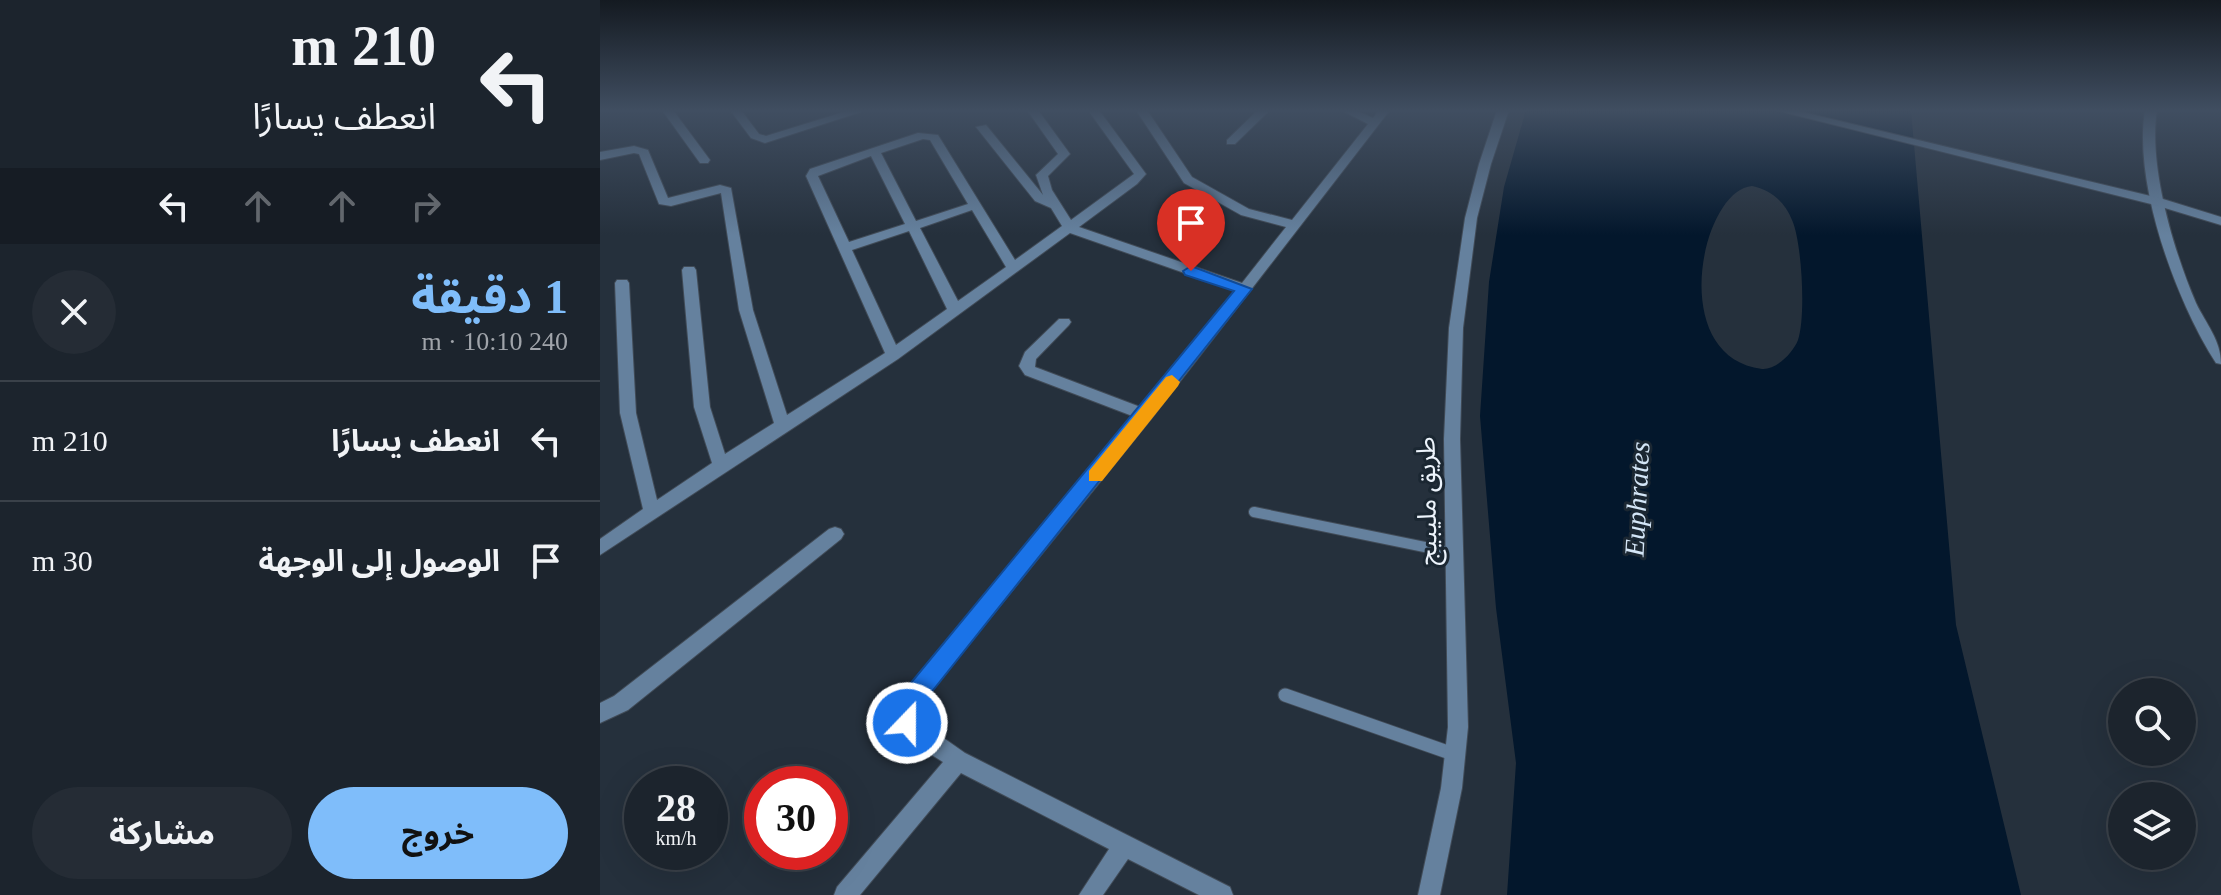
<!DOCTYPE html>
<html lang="ar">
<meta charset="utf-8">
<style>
:root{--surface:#1c242d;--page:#252c35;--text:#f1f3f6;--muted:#a0a4aa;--line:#3a4149;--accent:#7fbdfa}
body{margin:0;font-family:"Times New Roman","Noto Sans Arabic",serif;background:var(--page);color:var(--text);direction:rtl;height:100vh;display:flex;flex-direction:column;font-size:30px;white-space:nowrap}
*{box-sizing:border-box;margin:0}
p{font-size:26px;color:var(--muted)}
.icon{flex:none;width:44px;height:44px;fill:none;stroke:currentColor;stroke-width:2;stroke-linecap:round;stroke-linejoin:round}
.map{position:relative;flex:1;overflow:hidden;direction:ltr}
.sheet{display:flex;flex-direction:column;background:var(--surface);width:600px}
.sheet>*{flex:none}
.banner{background:#1c242d;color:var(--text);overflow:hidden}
.buttons{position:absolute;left:1508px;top:678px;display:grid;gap:16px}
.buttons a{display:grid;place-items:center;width:88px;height:88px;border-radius:50%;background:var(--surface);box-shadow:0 8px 32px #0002,0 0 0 2px var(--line);font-size:40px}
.speed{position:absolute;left:24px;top:766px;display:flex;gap:16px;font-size:40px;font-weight:700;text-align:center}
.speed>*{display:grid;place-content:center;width:104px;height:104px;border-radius:50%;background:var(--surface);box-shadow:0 8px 32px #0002,0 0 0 2px var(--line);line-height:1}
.speed small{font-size:20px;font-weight:400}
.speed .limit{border:12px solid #d22;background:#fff;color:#111}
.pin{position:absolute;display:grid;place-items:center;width:68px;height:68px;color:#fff;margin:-82px -34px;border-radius:50% 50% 50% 0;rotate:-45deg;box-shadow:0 0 8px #0007}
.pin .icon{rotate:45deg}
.me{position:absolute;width:88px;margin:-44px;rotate:22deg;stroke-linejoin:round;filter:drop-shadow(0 0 6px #0008)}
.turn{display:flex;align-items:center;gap:28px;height:168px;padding:0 32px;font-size:36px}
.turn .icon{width:104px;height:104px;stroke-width:2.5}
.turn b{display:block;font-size:56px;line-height:68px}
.lanes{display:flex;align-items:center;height:76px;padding:0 32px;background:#0003;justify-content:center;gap:40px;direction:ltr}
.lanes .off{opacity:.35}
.round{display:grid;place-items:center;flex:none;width:84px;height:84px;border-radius:42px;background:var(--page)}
.headline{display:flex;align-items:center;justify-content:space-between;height:136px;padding:0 32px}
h1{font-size:48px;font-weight:700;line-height:60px;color:var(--accent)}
.action{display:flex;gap:16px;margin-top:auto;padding:16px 32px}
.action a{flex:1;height:92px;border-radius:48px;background:var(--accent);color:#111;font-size:32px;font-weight:700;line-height:92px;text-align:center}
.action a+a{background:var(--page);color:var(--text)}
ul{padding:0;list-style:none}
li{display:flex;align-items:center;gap:24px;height:120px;padding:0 32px;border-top:2px solid var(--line)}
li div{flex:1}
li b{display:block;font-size:30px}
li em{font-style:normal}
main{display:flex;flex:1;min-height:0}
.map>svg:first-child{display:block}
.water{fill:#03172c;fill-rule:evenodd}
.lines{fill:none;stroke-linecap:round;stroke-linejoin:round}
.service-far1-casing{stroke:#414b57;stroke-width:12}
.service-casing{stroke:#414b57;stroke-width:15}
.minor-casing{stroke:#414b57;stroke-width:2}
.tertiary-casing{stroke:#414b57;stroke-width:2}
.service-far1{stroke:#65819e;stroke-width:10}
.service{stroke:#65819e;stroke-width:13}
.minor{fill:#65819e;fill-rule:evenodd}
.tertiary{fill:#65819e;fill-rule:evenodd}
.route{fill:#1a73e8;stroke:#114b97;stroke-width:2}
.slow{fill:#f59e0b}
.labels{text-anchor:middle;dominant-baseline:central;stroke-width:6;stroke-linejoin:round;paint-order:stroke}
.street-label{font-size:26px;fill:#edf4fc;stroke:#1b2732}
.water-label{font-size:28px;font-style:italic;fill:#d4e6f7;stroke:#1b2732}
</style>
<main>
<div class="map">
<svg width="1621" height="895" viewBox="0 0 1621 895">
<rect width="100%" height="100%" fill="#25303c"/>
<path class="water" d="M926,110H1311L1356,625L1421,895H907L916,763L896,608L880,416L889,282L904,187ZM1152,186C1171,190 1185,202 1192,220C1202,242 1206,317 1198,340C1193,353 1176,370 1162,369C1066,357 1101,190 1152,186Z"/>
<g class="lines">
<g class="service-far1-casing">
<polyline id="service-far1" points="654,512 854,553"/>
</g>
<g class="service-casing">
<polyline id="service" points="685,695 856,755"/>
</g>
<g class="minor-casing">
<g id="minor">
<polygon points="62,110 73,110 110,160 108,163 100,163"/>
<polygon points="130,110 141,110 159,134 166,136 250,110 267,110 165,143 151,138"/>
<path d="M427,110H438L470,154L448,176L452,190L471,220L534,174L488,110H499L546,174L537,184L479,227L642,283L686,227L641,215L584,183L536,110H547L592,177L649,209L692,220L768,124L741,110H755L773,118L779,110H790L551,419L322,702L318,720L365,753L630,887L633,895H599L528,859L503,895H479L509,849L361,773L260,895H234L237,887L343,762C309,740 286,737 306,691L535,417L425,375L419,366L425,352L459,319H469L471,322L469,325L436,359L435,367L543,408L636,291L470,233L298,359L0,555V539L43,509L20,413L15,283L17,280H27L29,283L36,413L57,500L112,463L94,407L82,270L84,267H94L96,270L110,407L125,454L174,423L139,310L121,193L71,206L59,204L39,154L34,153L0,160V152L34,146L48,150L68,198L120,185L131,188L153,310L187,415L285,353L206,176L210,169L318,133L338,135L415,260L462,226L451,208L435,201L376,127L386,125L443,195L436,175L458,154ZM323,139L330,140L368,204L316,221L281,153ZM271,156L305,224L249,242L218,176ZM372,210L406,267L358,301L320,228ZM309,231L347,309L296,345L252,250Z"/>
<polygon points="658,110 670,110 635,144 627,144 627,140"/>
<path d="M1545,110H1557C1548,165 1574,252 1596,303C1606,324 1621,340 1621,364L1616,363C1576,301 1533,184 1545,110Z"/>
<polygon points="235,527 241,529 244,534 241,539 28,710 0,723 0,703 14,696 229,529"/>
</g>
</g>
<g class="tertiary-casing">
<g id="tertiary">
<polygon points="897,110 909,110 891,164 877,218 863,328 860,439 868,727 862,788 840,895 818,895 841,788 848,727 844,439 849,328 865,218 879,164"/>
<polygon points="1175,110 1194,110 1563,199 1621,217 1621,225 1555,205"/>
</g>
</g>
<use href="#service-far1" class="service-far1"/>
<use href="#service" class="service"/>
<use href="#minor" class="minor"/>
<use href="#tertiary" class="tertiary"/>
</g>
<linearGradient id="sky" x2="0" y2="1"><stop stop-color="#141a21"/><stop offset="0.47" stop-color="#404e61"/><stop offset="1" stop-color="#404e61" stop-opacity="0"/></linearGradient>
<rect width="1621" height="235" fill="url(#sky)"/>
<polygon class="route" points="591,266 652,289 323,703 315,730 307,734 299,730 296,723 305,690 634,291 585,275 583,271"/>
<polygon class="slow" points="572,375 580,382 578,386 502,481 489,481 489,471 566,377"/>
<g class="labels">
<g class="street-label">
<text transform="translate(827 501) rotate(-91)">طريق مليبيج</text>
</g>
<g class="water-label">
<text transform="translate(1037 499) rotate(-87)">Euphrates</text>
</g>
</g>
</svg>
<div class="buttons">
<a><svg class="icon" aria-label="search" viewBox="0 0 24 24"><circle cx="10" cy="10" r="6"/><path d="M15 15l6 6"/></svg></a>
<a><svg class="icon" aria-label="layers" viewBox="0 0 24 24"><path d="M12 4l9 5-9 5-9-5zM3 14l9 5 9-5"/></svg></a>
</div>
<div class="speed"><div>28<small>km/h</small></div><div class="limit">30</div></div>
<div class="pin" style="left:591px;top:271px;background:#d93025"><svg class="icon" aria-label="arrive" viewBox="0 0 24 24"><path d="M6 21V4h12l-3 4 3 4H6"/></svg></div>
<svg class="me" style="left:307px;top:723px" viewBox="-20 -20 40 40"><circle r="17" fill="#1a73e8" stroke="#fff" stroke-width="3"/><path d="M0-11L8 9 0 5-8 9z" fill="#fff"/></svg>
</div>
<section class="sheet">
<div class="banner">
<div class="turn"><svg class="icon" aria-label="left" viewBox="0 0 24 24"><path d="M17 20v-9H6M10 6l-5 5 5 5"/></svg><div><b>210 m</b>انعطف يسارًا</div></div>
<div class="lanes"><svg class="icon" aria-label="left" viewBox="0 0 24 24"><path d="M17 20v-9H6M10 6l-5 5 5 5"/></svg><svg class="icon off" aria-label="ahead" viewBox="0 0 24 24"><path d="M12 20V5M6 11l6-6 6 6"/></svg><svg class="icon off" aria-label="ahead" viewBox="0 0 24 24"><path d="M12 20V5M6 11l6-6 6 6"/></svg><svg class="icon off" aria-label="right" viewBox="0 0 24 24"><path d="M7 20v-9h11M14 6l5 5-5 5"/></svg></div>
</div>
<div class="headline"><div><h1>1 دقيقة</h1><p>240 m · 10:10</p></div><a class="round"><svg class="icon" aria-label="close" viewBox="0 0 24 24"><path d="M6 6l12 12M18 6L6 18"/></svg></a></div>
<ul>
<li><svg class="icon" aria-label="left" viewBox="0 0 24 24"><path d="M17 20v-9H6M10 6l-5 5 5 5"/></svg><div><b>انعطف يسارًا</b></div><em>210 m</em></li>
<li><svg class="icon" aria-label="arrive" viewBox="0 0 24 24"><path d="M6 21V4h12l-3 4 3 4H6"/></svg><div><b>الوصول إلى الوجهة</b></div><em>30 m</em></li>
</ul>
<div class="action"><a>خروج</a><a>مشاركة</a></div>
</section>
</main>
